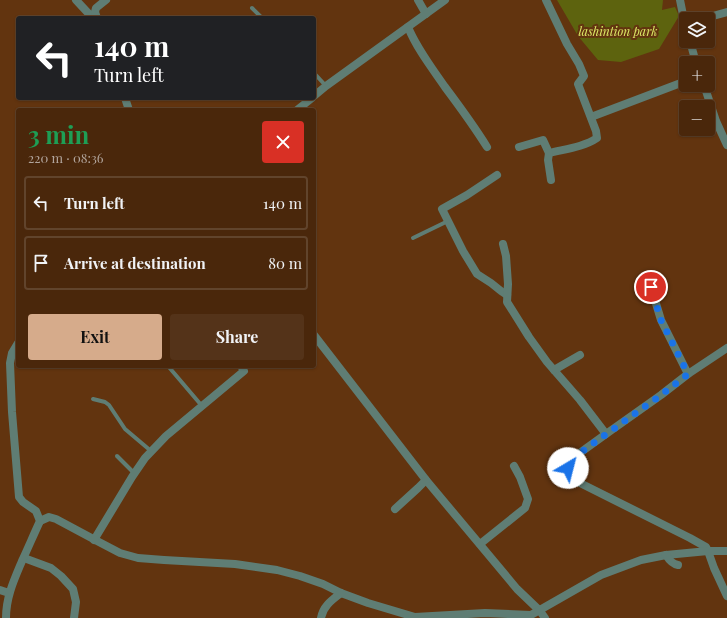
<!DOCTYPE html>
<meta charset="utf-8">
<style>
:root{--surface:#4a270b;--page:#543319;--text:#f1f3f6;--muted:#b2a59d;--line:#61442c;--accent:#d6ab8b}
body{margin:0;font-family:"Playfair Display",serif;background:var(--page);color:var(--text);height:100vh;display:flex;flex-direction:column;font-size:15px;white-space:nowrap}
*{box-sizing:border-box;margin:0}
p{font-size:13px;color:var(--muted)}
.icon{flex:none;width:22px;height:22px;fill:none;stroke:currentColor;stroke-width:2;stroke-linecap:round;stroke-linejoin:round}
.map{position:relative;flex:1;overflow:hidden}
.sheet{position:absolute;left:16px;top:108px;width:300px;height:260px;display:flex;flex-direction:column;background:var(--surface);border-radius:4px;box-shadow:0 1px 3px #0004,0 0 0 1px var(--line)}
.sheet>*{flex:none}
.banner{position:absolute;left:16px;top:16px;width:300px;height:84px;border-radius:4px;box-shadow:0 1px 3px #0004,0 0 0 1px var(--line);background:#202124;color:#fff;overflow:hidden}
.controls{position:absolute;left:679px;top:12px;display:grid;gap:8px}
.controls a{display:grid;place-items:center;width:36px;height:36px;border-radius:4px;background:var(--surface);box-shadow:0 1px 3px #0004,0 0 0 1px var(--line);font-size:20px}
.pin{position:absolute;display:grid;place-items:center;width:34px;height:34px;color:#fff;margin:-17px;border:2px solid #fff;border-radius:50%;box-shadow:0 1px 4px #0007}
.me{position:absolute;width:44px;margin:-22px;rotate:37deg;stroke-linejoin:round;filter:drop-shadow(0 0 3px #0008)}
.turn{display:flex;align-items:center;gap:14px;height:84px;padding:0 12px;font-size:18px}
.turn .icon{width:52px;height:52px;stroke-width:2.5}
.turn b{display:block;font-size:28px;line-height:34px}
.round{display:grid;place-items:center;flex:none;width:42px;height:42px;border-radius:4px;background:var(--page)}
.headline{display:flex;align-items:center;justify-content:space-between;height:68px;padding:0 12px}
h1{font-size:24px;font-weight:700;line-height:30px;color:#1e9e55}
.button{display:flex;gap:8px;margin-top:auto;padding:8px 12px}
.button a{flex:1;height:46px;border-radius:4px;background:var(--accent);color:#111;font-size:16px;font-weight:700;line-height:46px;text-align:center}
.button a+a{background:var(--page);color:var(--text)}
ul{padding:0;list-style:none}
li{display:flex;align-items:center;gap:12px;height:54px;margin:0 8px 6px;padding:0 4px;border:2px solid var(--line);border-radius:4px}
li div{flex:1}
li b{display:block;font-size:15px}
li em{font-style:normal}
.map>svg:first-child{display:block}
.green{fill:#5d630e}
.lines{fill:none;stroke-linecap:round;stroke-linejoin:round}
.service{stroke:#5f7d74;stroke-width:4}
.minor{stroke:#5f7d74;stroke-width:8}
.route{stroke:#1a73e8;stroke-width:7;stroke-dasharray:0 12.6}
.labels{text-anchor:middle;dominant-baseline:central;stroke-width:4;stroke-linejoin:round;paint-order:stroke}
.park-label{font-size:12px;font-style:italic;fill:#ddea67;stroke:#62340f}
</style>
<div class="map">
<svg width="727" height="618" viewBox="0 0 727 618">
<rect width="100%" height="100%" fill="#62340f"/>
<polygon class="green" points="557,0 663,0 662,10 675,7 679,16 659,49 621,62 598,60 578,36"/>
<g class="lines">
<g class="service">
<polyline points="252,8 262,18"/>
<polyline points="314,73 326,86"/>
<polyline points="413,238 448,221"/>
<polyline points="168,366 202,406"/>
<polyline points="93,399 105,402 109,405 125,429 151,451"/>
<polyline points="117,456 134,473"/>
</g>
<g class="minor">
<polyline points="76,0 89,14 96,17"/>
<polyline points="418,0 426,14"/>
<polyline points="680,0 686,30"/>
<polyline points="97,18 95,12 96,8 106,0"/>
<polyline points="702,19 727,12"/>
<path d="M408,27C417,49 432,68 445,87C460,107 474,126 487,147"/>
<polyline points="690,41 696,63"/>
<polyline points="704,85 716,121 727,145"/>
<polyline points="314,96 326,86 445,0"/>
<polyline points="125,98 129,110"/>
<polyline points="297,110 312,98"/>
<polyline points="591,117 686,81"/>
<path d="M519,147L543,140L549,153C565,149 584,147 597,138L596,131L578,84L584,76L579,64L567,44L546,0"/>
<polyline points="549,153 548,160 551,180"/>
<polyline points="497,175 467,195 442,209 463,251 477,274 491,283 501,291 507,295"/>
<polyline points="503,244 506,256 508,284 507,302 529,337 547,362 580,400 606,434 661,395 688,374 727,348"/>
<polyline points="651,287 661,320 688,374"/>
<polyline points="314,335 426,480 517,589 540,611 545,618"/>
<polyline points="554,370 580,355"/>
<polyline points="606,434 570,460 566,476 690,538 706,547 708,551 714,568 727,596"/>
<polyline points="395,509 418,488 426,480"/>
<polyline points="40,521 49,517 56,519 99,542 120,553 138,558 164,560 235,564 277,570 300,576 323,584 341,593 368,603 415,617 485,613 531,615 601,575 641,560 666,555 708,551 727,551"/>
<polyline points="94,540 132,477 145,458 166,436 244,371 241,366"/>
<polyline points="480,544 525,508 528,499 520,477 514,466"/>
<path d="M666,555C669,560 672,564 678,565"/>
<polyline points="24,558 51,568 61,576 73,589 76,602 74,618"/>
<polyline points="0,590 9,593"/>
<path d="M6,618C6,597 14,580 22,561C28,548 34,534 40,521L36,511L23,502L19,497L12,412L10,363L12,353L18,343"/>
<path d="M321,618C323,606 332,600 341,593"/>
</g>
</g>
<g class="lines">
<polyline class="route" points="568,468 570,460 661,395 688,374 661,320 651,287"/>
</g>
<g class="labels">
<g class="park-label">
<text x="618" y="31">lashintion park</text>
</g>
</g>
</svg>
<div class="controls">
<a><svg class="icon" aria-label="layers" viewBox="0 0 24 24"><path d="M12 4l9 5-9 5-9-5zM3 14l9 5 9-5"/></svg></a>
<a>+</a>
<a>−</a>
</div>
<div class="pin" style="left:651px;top:287px;background:#d93025"><svg class="icon" aria-label="arrive" viewBox="0 0 24 24"><path d="M6 21V4h12l-3 4 3 4H6"/></svg></div>
<svg class="me" style="left:568px;top:468px" viewBox="-20 -20 40 40"><circle r="19" fill="#fff"/><path d="M0-13L10 11 0 6-10 11z" fill="#1a73e8"/></svg>
<div class="banner">
<div class="turn"><svg class="icon" aria-label="left" viewBox="0 0 24 24"><path d="M17 20v-9H6M10 6l-5 5 5 5"/></svg><div><b>140 m</b>Turn left</div></div>
</div>
<section class="sheet">
<div class="headline"><div><h1>3 min</h1><p>220 m · 08:36</p></div><a class="round" style="background:#d93025;color:#fff"><svg class="icon" aria-label="close" viewBox="0 0 24 24"><path d="M6 6l12 12M18 6L6 18"/></svg></a></div>
<ul>
<li><svg class="icon" aria-label="left" viewBox="0 0 24 24"><path d="M17 20v-9H6M10 6l-5 5 5 5"/></svg><div><b>Turn left</b></div><em>140 m</em></li>
<li><svg class="icon" aria-label="arrive" viewBox="0 0 24 24"><path d="M6 21V4h12l-3 4 3 4H6"/></svg><div><b>Arrive at destination</b></div><em>80 m</em></li>
</ul>
<div class="button"><a>Exit</a><a>Share</a></div>
</section>
</div>
